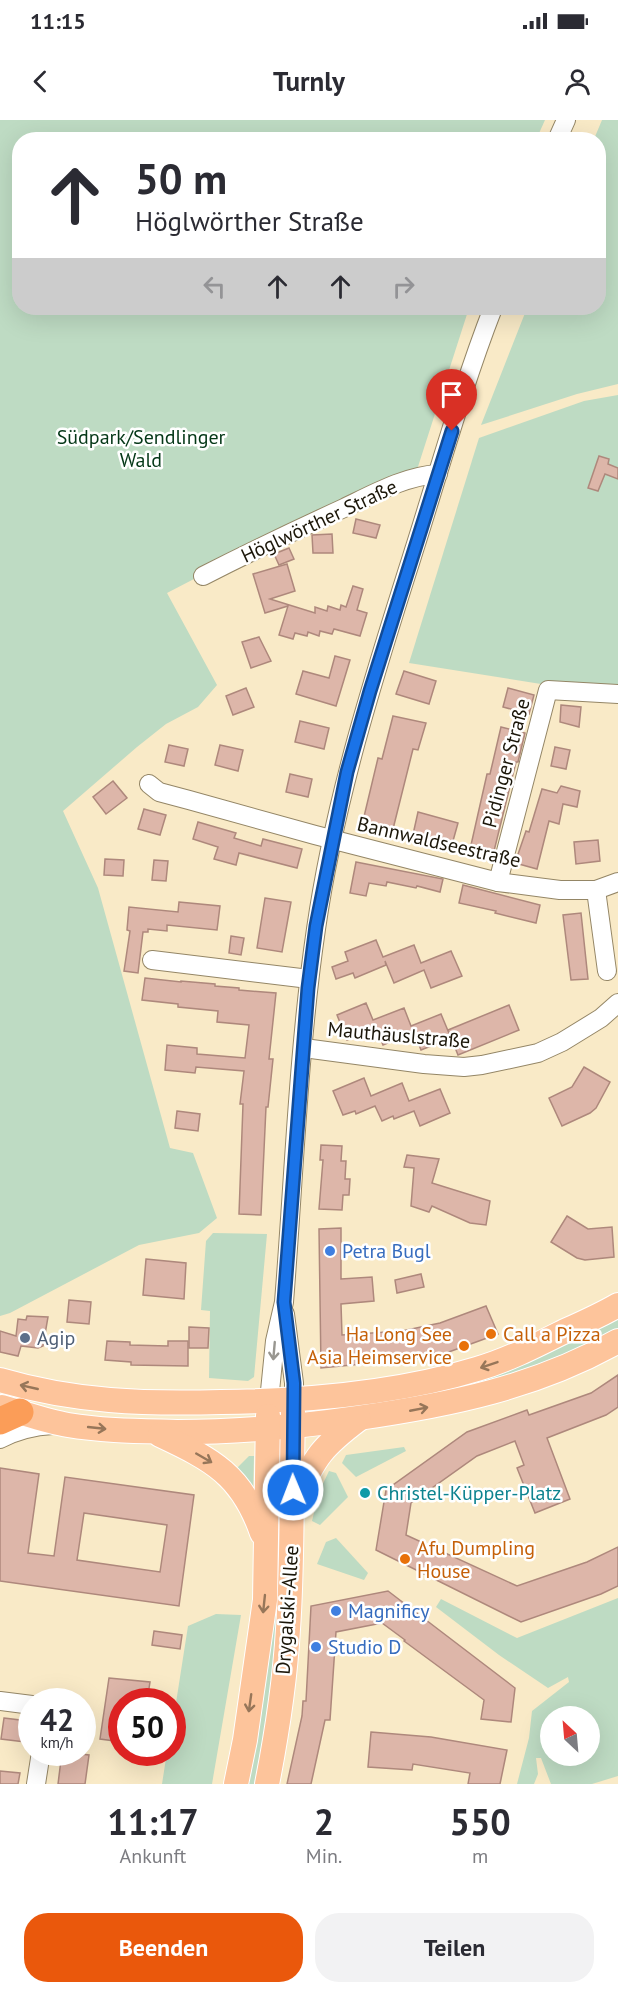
<!DOCTYPE html>
<html lang="de">
<meta charset="utf-8">
<style>
:root{--surface:#fff;--page:#f2f2f3;--text:#2b2b33;--muted:#7c7c81;--accent:#ea580c}
body{margin:0;font-family:"PT Sans",sans-serif;background:var(--page);color:var(--text);height:100vh;display:flex;flex-direction:column;font-size:22px;white-space:nowrap}
*{box-sizing:border-box;margin:0}
p{font-size:20px;color:var(--muted)}
.icon{flex:none;width:33px;height:33px;fill:none;stroke:currentColor;stroke-width:2;stroke-linecap:round;stroke-linejoin:round}
.map{position:relative;height:1664px;overflow:hidden}
.details{display:flex;flex-direction:column;background:var(--surface);flex:1}
.details>*{flex:none}
.hud{position:absolute;left:12px;top:12px;width:594px;height:183px;border-radius:24px;box-shadow:0 6px 24px #0002;background:#fff;color:var(--text);overflow:hidden}
.needle{width:39px;rotate:334deg}
.buttons{position:absolute;left:540px;top:1586px;display:grid;gap:12px}
.buttons a{display:grid;place-items:center;width:60px;height:60px;border-radius:50%;background:var(--surface);box-shadow:0 6px 24px #0002;font-size:30px}
.speed{position:absolute;left:18px;top:1568px;display:flex;gap:12px;font-size:30px;font-weight:700;text-align:center}
.speed>*{display:grid;place-content:center;width:78px;height:78px;border-radius:50%;background:var(--surface);box-shadow:0 6px 24px #0002;line-height:1}
.speed small{font-size:15px;font-weight:400}
.speed .limit{border:9px solid #d22;background:#fff;color:#111}
.pin{position:absolute;display:grid;place-items:center;width:51px;height:51px;color:#fff;margin:-62px -26px;border-radius:50% 50% 50% 0;rotate:-45deg;box-shadow:0 0 6px #0007}
.pin .icon{rotate:45deg}
.me{position:absolute;width:66px;margin:-33px;rotate:359deg;stroke-linejoin:round;filter:drop-shadow(0 0 4px #0008)}
.turn{display:flex;align-items:center;gap:21px;height:126px;padding:0 24px;font-size:27px}
.turn .icon{width:78px;height:78px;stroke-width:2.5}
.turn b{display:block;font-size:42px;line-height:51px}
.lanes{display:flex;align-items:center;height:57px;padding:0 24px;background:#0003;justify-content:center;gap:30px;direction:ltr}
.lanes .off{opacity:.35}
.eta{display:flex;justify-content:space-evenly;align-items:center;height:102px;text-align:center}
.eta b{font-size:36px;font-weight:700;line-height:42px}
.cta{display:flex;gap:12px;margin-top:auto;padding:12px 24px}
.cta a{flex:1;height:69px;border-radius:24px;background:var(--accent);color:#fff;font-size:24px;font-weight:700;line-height:69px;text-align:center}
.cta a+a{background:var(--page);color:var(--text)}
.status{display:flex;justify-content:space-between;align-items:center;height:42px;padding:0 30px;background:var(--surface);direction:ltr}
.status svg{height:16px;fill:currentColor}
header{display:flex;justify-content:space-between;align-items:center;height:78px;padding:0 24px;background:var(--surface);font-size:27px;font-weight:700}
.map>svg:first-child{display:block}
.green{fill:#bedbc3;fill-rule:evenodd}
.building{fill:#ddb6a9;stroke:#ae887c;stroke-width:1.5;fill-rule:evenodd}
.lines{fill:none;stroke-linecap:round;stroke-linejoin:round}
.minor-casing{stroke:#948666;stroke-width:20}
.major-casing{stroke:#fff;stroke-width:26}
.highway-casing{stroke:#fff;stroke-width:28}
.minor{stroke:#fff;stroke-width:18}
.major{stroke:#fdc49b;stroke-width:24}
.highway{stroke:#fb9d58;stroke-width:27}
.oneway{stroke:#989690}
.oneway2{stroke:#977659}
.route-casing{stroke:#114b97;stroke-width:15}
.route{stroke:#1a73e8;stroke-width:10}
.shop-dot{fill:#3f7fe0;stroke:#fff;stroke-width:2}
.food-dot{fill:#e8710a;stroke:#fff;stroke-width:2}
.service-dot{fill:#5c6f8a;stroke:#fff;stroke-width:2}
.culture-dot{fill:#0f9aa8;stroke:#fff;stroke-width:2}
.labels{text-anchor:middle;dominant-baseline:central;stroke-width:5;stroke-linejoin:round;paint-order:stroke}
.park-label{font-size:20px;fill:#043717;stroke:#fff}
.street-label{font-size:20px;fill:#1b1609;stroke:#fff}
.shop-label{font-size:20px;fill:#366cbe;stroke:#fff;text-anchor:start}
.food-label{font-size:20px;fill:#c56008;stroke:#fff;text-anchor:start}
.service-label{font-size:20px;fill:#4e5e75;stroke:#fff;text-anchor:start}
.culture-label{font-size:20px;fill:#0d838f;stroke:#fff;text-anchor:start}
</style>
<div class="status"><b>11:15</b><svg viewBox="0 0 49 12"><path d="M0 12V9h3v3zM5 12V6h3v6zM10 12V3h3v9zM15 12V0h3v12zM26 1h20v11H26zM47 4h2v5h-2z"/></svg></div>
<header><svg class="icon" aria-label="back" viewBox="0 0 24 24"><path d="M15 5l-7 7 7 7"/></svg>Turnly<svg class="icon" aria-label="person" viewBox="0 0 24 24"><circle cx="12" cy="8" r="4"/><path d="M4 21q1-7 8-7t8 7"/></svg></header>
<div class="map">
<svg width="618" height="1664" viewBox="0 0 618 1664">
<rect width="100%" height="100%" fill="#f9eac7"/>
<g class="green">
<polygon points="0,0 545,0 536,20 20,20 20,188 469,188 415,356 271,419 167,473 217,565 198,587 166,604 137,627 63,691 98,768 170,1028 193,1033 217,1098 199,1113 139,1125 10,1193 0,1196"/>
<polygon points="602,0 618,0 618,264 577,274 481,305 527,188 598,188 598,20 594,19"/>
<polygon points="618,275 618,568 541,564 409,543 479,318 584,281"/>
<polygon points="213,1113 267,1114 254,1257 248,1261 209,1258 210,1191 201,1190 206,1121"/>
<polygon points="618,1193 618,1213 569,1239 449,1278 329,1295 329,1289 375,1285"/>
<polygon points="404,1327 406,1331 356,1357 342,1343 346,1335"/>
<polygon points="275,1334 279,1334 280,1431 284,1466 266,1624 257,1664 245,1664"/>
<polygon points="249,1336 254,1336 253,1377 234,1351"/>
<polygon points="329,1351 336,1353 348,1377 320,1405 312,1401 319,1372"/>
<polygon points="336,1418 368,1453 364,1460 317,1444 326,1422"/>
<path d="M618,1478V1656L592,1664H551L541,1638H536L538,1654L534,1664H517L529,1618L532,1591L569,1562L568,1557L548,1568L499,1535L436,1487L441,1479L517,1518ZM550,1596H590V1635H550Z"/>
<polygon points="216,1494 241,1495 212,1664 162,1664 167,1632 172,1632 173,1602 188,1506"/>
</g>
<g class="building">
<polygon points="599,336 609,339 608,344 618,348 618,359 605,354 598,371 588,368"/>
<polygon points="356,399 380,405 376,418 353,413"/>
<polygon points="332,414 333,433 313,433 312,415"/>
<polygon points="289,428 294,439 279,445 274,434"/>
<polygon points="287,444 295,471 270,479 315,493 315,487 327,491 328,486 340,490 341,485 346,487 353,466 363,469 357,490 367,493 360,516 334,509 332,514 320,511 319,516 308,512 307,516 295,513 293,519 279,515 288,486 265,493 253,454"/>
<polygon points="259,517 271,541 251,548 242,522"/>
<polygon points="335,536 350,540 336,586 296,574 303,551 329,558"/>
<polygon points="404,551 436,561 429,584 396,574"/>
<polygon points="246,568 254,587 233,595 226,576"/>
<polygon points="508,568 534,575 529,594 503,587"/>
<polygon points="561,585 581,587 579,607 560,602"/>
<polygon points="393,596 426,603 418,630 413,629 392,713 362,705 378,638 382,639"/>
<polygon points="300,601 329,608 324,629 295,622"/>
<polygon points="501,607 525,613 518,642 516,642 494,731 471,725 487,654 490,654"/>
<polygon points="169,625 188,629 184,646 165,642"/>
<polygon points="220,625 243,630 238,651 215,645"/>
<polygon points="555,627 570,630 566,649 551,646"/>
<polygon points="290,654 312,659 308,677 286,672"/>
<polygon points="113,661 127,678 106,694 93,677"/>
<polygon points="561,666 580,671 577,687 563,684 559,704 549,701 537,749 515,743 526,711 529,712 542,669 557,673"/>
<polygon points="144,689 166,695 160,715 138,709"/>
<polygon points="418,692 458,703 451,728 412,719"/>
<polygon points="198,702 236,713 234,718 261,726 263,719 302,729 297,748 239,733 236,745 214,739 218,727 193,719"/>
<polygon points="598,720 600,741 576,744 574,722"/>
<polygon points="105,739 124,740 123,756 104,755"/>
<polygon points="154,740 168,741 166,761 152,760"/>
<polygon points="356,742 443,759 440,772 417,766 416,768 387,762 386,766 369,763 366,776 350,773"/>
<polygon points="463,765 540,785 536,803 495,793 496,791 459,783"/>
<polygon points="265,778 291,782 282,832 257,828"/>
<polygon points="179,782 220,786 217,810 167,805 167,811 148,809 148,812 143,812 138,853 124,851 130,811 127,810 129,787 178,792"/>
<polygon points="581,793 588,859 571,860 563,795"/>
<polygon points="231,816 244,818 241,835 229,833"/>
<polygon points="376,820 383,837 414,825 421,843 451,831 462,856 431,868 424,850 394,863 385,841 386,845 355,858 353,853 336,859 332,847 348,841 345,832"/>
<polygon points="145,858 181,862 181,861 215,864 215,866 239,868 239,870 276,873 269,939 273,939 268,987 266,987 261,1095 239,1094 243,984 240,984 244,951 196,947 195,953 165,950 167,925 197,928 197,934 245,938 249,905 217,902 218,891 178,887 178,884 142,880"/>
<polygon points="366,883 373,900 404,888 411,906 441,894 451,918 421,930 414,912 383,925 376,908 347,920 337,895"/>
<polygon points="509,885 519,910 458,935 448,910"/>
<polygon points="584,947 610,962 596,988 590,993 562,1006 549,978 572,967"/>
<polygon points="364,958 371,976 402,963 409,981 440,969 450,993 420,1006 414,991 394,999 393,996 382,1001 375,986 356,994 355,991 343,995 333,971"/>
<polygon points="177,991 200,994 198,1011 175,1008"/>
<polygon points="321,1025 342,1026 341,1041 346,1041 345,1059 350,1059 349,1075 343,1075 342,1090 319,1089 323,1040 320,1040"/>
<polygon points="407,1035 439,1039 432,1063 490,1081 486,1105 470,1103 432,1086 429,1092 411,1086 414,1048 404,1047"/>
<polygon points="567,1096 588,1109 612,1107 614,1137 585,1140 577,1138 551,1122"/>
<polygon points="341,1108 341,1159 372,1157 374,1181 341,1184 342,1215 402,1211 440,1203 486,1186 498,1214 446,1233 405,1240 321,1248 319,1109"/>
<polygon points="146,1139 186,1143 184,1179 143,1175"/>
<polygon points="421,1154 424,1167 397,1173 395,1160"/>
<polygon points="69,1180 91,1182 89,1204 67,1202"/>
<polygon points="27,1196 48,1197 43,1226 38,1228 21,1226 18,1236 0,1232 0,1211 16,1216 18,1199 26,1200"/>
<polygon points="189,1207 209,1208 208,1228 189,1228"/>
<polygon points="107,1221 130,1222 130,1225 168,1226 168,1221 188,1221 188,1246 131,1245 131,1242 105,1240"/>
<polygon points="618,1255 618,1287 606,1295 547,1318 570,1379 535,1393 517,1348 524,1345 515,1321 477,1336 411,1383 406,1415 517,1466 587,1442 618,1427 618,1466 601,1474 521,1502 376,1430 386,1370 467,1312 527,1290 529,1295 591,1273"/>
<path d="M0,1348L39,1354L28,1433L54,1436L65,1357L194,1375L179,1486L0,1461ZM84,1393L167,1405L160,1452L77,1440Z"/>
<polygon points="388,1471 515,1568 511,1602 481,1599 484,1580 404,1521 405,1520 382,1503 336,1512 330,1600 325,1600 311,1664 287,1664 302,1596 303,1581 306,1581 311,1486"/>
<polygon points="154,1511 182,1515 180,1529 152,1525"/>
<polygon points="109,1558 150,1562 147,1581 122,1581 122,1622 100,1619"/>
<polygon points="4,1598 28,1601 25,1622 1,1619"/>
<polygon points="371,1612 431,1617 507,1630 500,1664 468,1664 470,1653 413,1644 412,1650 368,1647"/>
<polygon points="62,1632 89,1635 85,1664 58,1664"/>
<polygon points="0,1651 20,1653 18,1664 0,1664"/>
</g>
<g class="lines">
<g class="minor-casing">
<g id="minor">
<polyline points="557,20 566,0"/>
<path d="M203,456C250,432 296,410 344,388C373,374 405,356 438,354"/>
<polyline points="149,664 159,672 189,680 315,715 498,762 560,770 596,770 618,762"/>
<polyline points="498,762 548,570 618,574"/>
<polyline points="596,770 607,851"/>
<polyline points="152,840 309,859"/>
<polyline points="304,928 424,944 464,947 482,945 538,933 562,922 601,898 618,883"/>
<polyline points="285,1194 294,1263 294,1279"/>
<path d="M269,1281L275,1221L284,1182C294,1058 298,932 316,809C335,677 375,553 415,427C440,348 463,265 493,188"/>
<path d="M0,1319C17,1310 34,1306 53,1305"/>
<polyline points="0,1581 32,1585"/>
<polyline points="36,1664 41,1632"/>
</g>
</g>
<g class="major-casing">
<g id="major">
<path d="M0,1260C75,1282 144,1284 221,1282C306,1281 395,1274 477,1249C508,1240 537,1225 565,1211C583,1203 601,1195 618,1185"/>
<path d="M2,1287C24,1293 46,1301 68,1305C104,1311 141,1311 177,1312C240,1312 296,1307 358,1298C449,1285 537,1267 618,1221"/>
<path d="M160,1315C213,1340 242,1355 262,1413"/>
<path d="M297,1378C314,1337 323,1326 359,1299"/>
<polyline points="236,1664 245,1620 265,1480 268,1296"/>
<path d="M267,1664C277,1613 285,1561 288,1509C293,1437 291,1365 293,1293"/>
</g>
</g>
<g class="highway-casing">
<polyline id="highway" points="0,1301 20,1292"/>
</g>
<use href="#minor" class="minor"/>
<use href="#major" class="major"/>
<use href="#highway" class="highway"/>
</g>
<defs><path id="oneway-shaft" d="M-6 0H5M1.5-3L5.5 0L1.5 3" fill="none" stroke-width="1.6" stroke-linecap="round" stroke-linejoin="round" transform="scale(1.5)"/></defs>
<use class="oneway" href="#oneway-shaft" transform="translate(274 1231) rotate(95)"/>
<g class="oneway2">
<use href="#oneway-shaft" transform="translate(489 1245) rotate(161)"/>
<use href="#oneway-shaft" transform="translate(29 1267) rotate(-167)"/>
<use href="#oneway-shaft" transform="translate(419 1289) rotate(-11)"/>
<use href="#oneway-shaft" transform="translate(97 1308) rotate(6)"/>
<use href="#oneway-shaft" transform="translate(204 1338) rotate(30)"/>
<use href="#oneway-shaft" transform="translate(264 1484) rotate(96)"/>
<use href="#oneway-shaft" transform="translate(250 1583) rotate(98)"/>
</g>
<g class="lines">
<g class="route-casing">
<polyline id="route" points="293,1370 294,1263 284,1182 308,868 316,806 347,652 370,571 452,311"/>
</g>
<use href="#route" class="route"/>
</g>
<g class="shop-dot">
<circle cx="330" cy="1131" r="6"/>
<circle cx="336" cy="1491" r="6"/>
<circle cx="316" cy="1527" r="6"/>
</g>
<g class="food-dot">
<circle cx="491" cy="1214" r="6"/>
<circle cx="464" cy="1226" r="6"/>
<circle cx="405" cy="1439" r="6"/>
</g>
<circle class="service-dot" cx="25" cy="1218" r="6"/>
<circle class="culture-dot" cx="365" cy="1373" r="6"/>
<g class="labels">
<g class="park-label">
<text x="141" y="317">Südpark/Sendlinger<tspan x="141" dy="23">Wald</tspan></text>
</g>
<g class="street-label">
<text transform="translate(319 401) rotate(-25)">Höglwörther Straße</text>
<text transform="translate(506 643) rotate(-75)">Pidinger Straße</text>
<text transform="translate(439 722) rotate(13)">Bannwaldseestraße</text>
<text transform="translate(399 915) rotate(5)">Mauthäuslstraße</text>
<text transform="translate(287 1490) rotate(-86)">Drygalski-Allee</text>
</g>
<g class="shop-label">
<text x="342" y="1131">Petra Bugl</text>
<text x="348" y="1491">Magnificy</text>
<text x="328" y="1527">Studio D</text>
</g>
<g class="food-label">
<text x="452" y="1214" text-anchor="end">Ha Long See<tspan x="452" dy="23">Asia Heimservice</tspan></text>
<text x="503" y="1214">Call a Pizza</text>
<text x="417" y="1428">Afu Dumpling<tspan x="417" dy="23">House</tspan></text>
</g>
<g class="service-label">
<text x="37" y="1218">Agip</text>
</g>
<g class="culture-label">
<text x="377" y="1373">Christel-Küpper-Platz</text>
</g>
</g>
</svg>
<div class="buttons">
<a><svg class="needle" viewBox="-14 -14 28 28"><path d="M0-13l5 13h-10z" fill="#e53935"/><path d="M0 13l5-13h-10z" fill="#7c7c81"/></svg></a>
</div>
<div class="speed"><div>42<small>km/h</small></div><div class="limit">50</div></div>
<div class="pin" style="left:452px;top:311px;background:#d93025"><svg class="icon" aria-label="arrive" viewBox="0 0 24 24"><path d="M6 21V4h12l-3 4 3 4H6"/></svg></div>
<svg class="me" style="left:293px;top:1370px" viewBox="-20 -20 40 40"><circle r="17" fill="#1a73e8" stroke="#fff" stroke-width="3"/><path d="M0-11L8 9 0 5-8 9z" fill="#fff"/></svg>
<div class="hud">
<div class="turn"><svg class="icon" aria-label="ahead" viewBox="0 0 24 24"><path d="M12 20V5M6 11l6-6 6 6"/></svg><div><b>50 m</b>Höglwörther Straße</div></div>
<div class="lanes"><svg class="icon off" aria-label="left" viewBox="0 0 24 24"><path d="M17 20v-9H6M10 6l-5 5 5 5"/></svg><svg class="icon" aria-label="ahead" viewBox="0 0 24 24"><path d="M12 20V5M6 11l6-6 6 6"/></svg><svg class="icon" aria-label="ahead" viewBox="0 0 24 24"><path d="M12 20V5M6 11l6-6 6 6"/></svg><svg class="icon off" aria-label="right" viewBox="0 0 24 24"><path d="M7 20v-9h11M14 6l5 5-5 5"/></svg></div>
</div>
</div>
<section class="details">
<div class="eta">
<div><b>11:17</b><p>Ankunft</p></div>
<div><b>2</b><p>Min.</p></div>
<div><b>550</b><p>m</p></div>
</div>
<div class="cta"><a>Beenden</a><a>Teilen</a></div>
</section>
